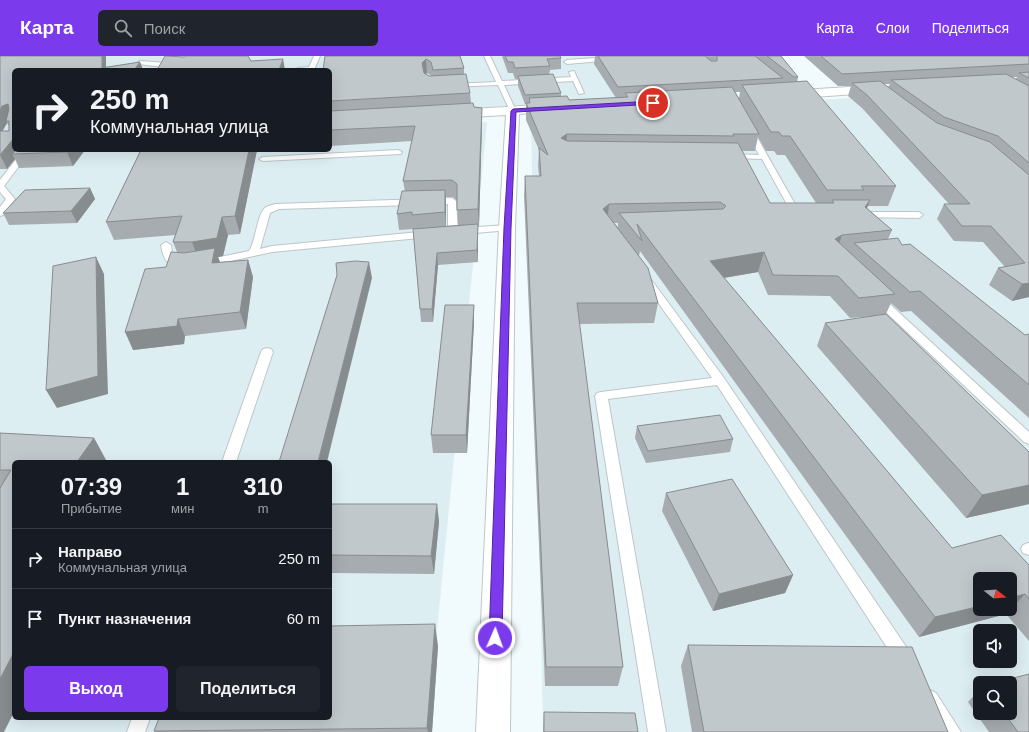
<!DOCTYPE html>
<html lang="ru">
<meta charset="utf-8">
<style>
:root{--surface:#171b24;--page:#20242c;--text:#f1f3f6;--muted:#9ea1a6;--line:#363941;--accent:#7c3aed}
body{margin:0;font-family:Helvetica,sans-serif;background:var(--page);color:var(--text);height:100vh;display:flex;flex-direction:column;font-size:15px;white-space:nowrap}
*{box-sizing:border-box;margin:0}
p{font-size:13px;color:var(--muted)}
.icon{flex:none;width:22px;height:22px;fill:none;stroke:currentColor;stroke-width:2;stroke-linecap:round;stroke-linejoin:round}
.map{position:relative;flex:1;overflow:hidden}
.details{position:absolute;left:12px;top:404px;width:320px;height:260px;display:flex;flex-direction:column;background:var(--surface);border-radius:6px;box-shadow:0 4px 16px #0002}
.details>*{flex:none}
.hud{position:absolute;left:12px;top:12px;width:320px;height:84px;border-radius:6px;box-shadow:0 4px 16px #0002;background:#171b24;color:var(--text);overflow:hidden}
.needle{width:26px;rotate:107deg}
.controls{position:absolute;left:973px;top:516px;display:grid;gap:8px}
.controls a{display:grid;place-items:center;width:44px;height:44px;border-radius:6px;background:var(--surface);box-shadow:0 4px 16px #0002;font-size:20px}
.pin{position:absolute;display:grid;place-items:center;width:34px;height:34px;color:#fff;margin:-17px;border:2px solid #fff;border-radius:50%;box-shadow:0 1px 4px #0007}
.me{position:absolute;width:44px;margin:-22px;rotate:2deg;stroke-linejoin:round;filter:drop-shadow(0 0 3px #0008)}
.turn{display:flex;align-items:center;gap:14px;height:84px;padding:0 12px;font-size:18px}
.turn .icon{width:52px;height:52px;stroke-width:2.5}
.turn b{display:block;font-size:28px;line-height:34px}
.eta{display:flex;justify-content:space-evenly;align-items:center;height:68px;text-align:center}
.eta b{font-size:24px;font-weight:800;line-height:28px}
.primary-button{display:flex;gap:8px;margin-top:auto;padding:8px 12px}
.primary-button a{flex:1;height:46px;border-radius:6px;background:var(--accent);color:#fff;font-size:16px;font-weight:800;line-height:46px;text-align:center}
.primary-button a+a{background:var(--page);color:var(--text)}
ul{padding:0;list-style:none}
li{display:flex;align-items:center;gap:12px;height:60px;padding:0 12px;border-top:1px solid var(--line)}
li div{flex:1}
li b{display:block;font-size:15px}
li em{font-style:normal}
header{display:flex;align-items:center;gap:24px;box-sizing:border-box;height:56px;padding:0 20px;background:var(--accent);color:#fff}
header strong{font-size:19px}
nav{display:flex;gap:22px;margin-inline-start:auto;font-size:14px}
.search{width:280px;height:36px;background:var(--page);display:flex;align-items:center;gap:10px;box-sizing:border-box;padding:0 14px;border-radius:6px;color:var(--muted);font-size:15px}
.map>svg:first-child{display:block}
.built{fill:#ddeef3;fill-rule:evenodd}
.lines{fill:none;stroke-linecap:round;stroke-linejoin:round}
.lane-casing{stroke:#bdc6c8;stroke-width:2}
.street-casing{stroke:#bdc6c8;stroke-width:2}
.lane{fill:#fff;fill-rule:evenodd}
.street{fill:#fff;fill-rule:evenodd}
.wall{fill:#a6acaf;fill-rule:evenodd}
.shaded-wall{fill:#878c8f}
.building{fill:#c1c8cc;stroke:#878c8f}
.route{fill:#7c3aed;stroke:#51269a}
</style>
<header>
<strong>Карта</strong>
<div class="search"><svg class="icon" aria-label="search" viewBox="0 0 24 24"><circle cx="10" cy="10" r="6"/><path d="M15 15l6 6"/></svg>Поиск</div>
<nav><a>Карта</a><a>Слои</a><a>Поделиться</a></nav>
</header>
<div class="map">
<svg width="1029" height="676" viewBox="0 0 1029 676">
<rect width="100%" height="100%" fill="#f1fafc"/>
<g class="built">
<polygon points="0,0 713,0 753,35 375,58 330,14 14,14 14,78 0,78"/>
<path d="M1029,30V676H543L531,63ZM980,523H1010V553H980ZM980,575H1010V605H980ZM980,627H1010V657H980Z"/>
<path d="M487,66L427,676H0V93L330,94V75ZM14,406H330V662H14Z"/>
</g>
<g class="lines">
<g class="lane-casing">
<g id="lane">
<polygon points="314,0 320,0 314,14 295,14 298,12 309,11"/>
<polygon points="484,0 490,0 502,25 571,21 569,16 574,15 584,37 579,38 573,25 504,29 516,55 513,57 510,55 498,29 450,31 449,30 452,28 496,26"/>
<polygon points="610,1 613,3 612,4 567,8 564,6 567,4"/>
<polygon points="140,5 168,7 189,14 138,8 138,6"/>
<polygon points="746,72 749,72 753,74 800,157 803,159 802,161 794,161 762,103 729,102 725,100 729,98 759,99 745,74"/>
<polygon points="23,94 31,94 4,130 15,143 3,159 0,160 0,151 6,143 0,136 0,124"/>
<polygon points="398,94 402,96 401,98 263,105 259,103 263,101"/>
<path d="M452,142L456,145L458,176L456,178H450L448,176V148L279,153L270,157L260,193L272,190L430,175L435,178L430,181L272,196L212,209L203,210L198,207C201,204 241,197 249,195C256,185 257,157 266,151C268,150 272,149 275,148Z"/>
<polygon points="860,156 919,156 923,159 919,162 857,161 856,159"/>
<polygon points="507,169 511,172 510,174 463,178 458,175 463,172"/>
<path d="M166,186L171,189L173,203L178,206L186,207L188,209L186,211C170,215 163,204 161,189Z"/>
<polygon points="644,217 647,218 724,322 911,598 913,604 911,610 905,612 899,610 717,329 608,343 666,676 648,676 595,340 597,337 601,336 712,322 639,220"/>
<polygon points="877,239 881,240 1029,376 1029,388 1024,386 873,244 872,242"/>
<polygon points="267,292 271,293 273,296 236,406 222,406 261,296 263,293"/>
<polygon points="1028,487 1029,487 1029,499 1023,497 1021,493 1023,489"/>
<polygon points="930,634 936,637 961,676 941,676 921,643 924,637"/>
<polygon points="132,662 150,662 145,676 127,676"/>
</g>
</g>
<g class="street-casing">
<g id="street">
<polygon points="880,29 884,30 886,33 884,36 786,43 782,42 780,39 782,36 786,35"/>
<polygon points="556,48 560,49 562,52 560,55 519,58 515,172 510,676 476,676 499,172 506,59 453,62 449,61 447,58 449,55 453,54"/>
</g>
</g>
<use href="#lane" class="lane"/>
<use href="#street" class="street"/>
</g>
<g class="wall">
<path d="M0,0H106V11L140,6L143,14H14V94H85L73,110L19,112L15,103L7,113H0ZM7,67L9,70V75H2Z"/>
<path d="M460,0L464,12V19L470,37L471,47L474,51L482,52V66L479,170H478V206L438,209L433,266H421L413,173L399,174L397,158L405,135L403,125L412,85L330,90V14H323ZM427,17L432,20H433H429L426,18ZM446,141H453L457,145L458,169L446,170Z"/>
<path d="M502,0H560L561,2V13L550,14L549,19L561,37V41L569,44L616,42L594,8L595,0H781L798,21L797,26L896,130L888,150H868L867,152L892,174L888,183L902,189L1025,279L1029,278V362L911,255L901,256L891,247L886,258L1029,396V448L966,462L817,290L825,267L874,260L850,262L830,240L768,239L758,216L724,222L952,492L1029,509V585L1006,558L919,581L640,195L639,200L658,247L654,267L579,268L623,611L618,630H545L524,139L525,120H539L538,110L539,94L526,64V48H525L518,30V23H515L513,17H508ZM735,36H740L739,42ZM758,81L766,95H774L777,99H785L816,147H770L742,95H755ZM614,167H618V171Z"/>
<path d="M804,0H1029V241L1012,245L989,229L998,212L1005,211L983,186L954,185L937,163L944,148H949L862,52L848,40L851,30H838ZM1012,21H1017L1016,23ZM884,28H890L888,31Z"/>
<polygon points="141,94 257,94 240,178 228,179 223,200 218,201 220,206 248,204 253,221 246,273 185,280 184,288 133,294 166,211 177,196 173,186 175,179 114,184 106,166"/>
<polygon points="90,132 95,143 77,167 9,169 3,157"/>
<polygon points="474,249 474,266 467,397 433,397 431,379"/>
<polygon points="637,370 733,383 730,396 646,407 635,382"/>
<polygon points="0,377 94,382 106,404 105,406 14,406 0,676"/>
<polygon points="666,437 793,519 785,537 713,555 662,455"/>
<polygon points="330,448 437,448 439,466 434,518 330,517"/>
<polygon points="688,589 948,676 692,676 681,610"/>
<polygon points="438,590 432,676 155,676 154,675"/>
<polygon points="980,633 980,657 1010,657 1029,676 989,676 968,646"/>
<polygon points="544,656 638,676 543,676"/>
</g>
<g class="shaded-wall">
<polygon points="102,0 106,0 106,14 102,12"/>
<polygon points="283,3 285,14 279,14"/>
<polygon points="426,3 427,17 424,20 422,7"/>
<polygon points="140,6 143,14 134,14"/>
<polygon points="8,48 14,60 6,65 7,67 1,78 0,79 0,55 2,50"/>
<polygon points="482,52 482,66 479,170 478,153"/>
<polygon points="567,78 566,96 561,82"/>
<polygon points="14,82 14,94 22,94 12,98 15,103 7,113 0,99"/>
<polygon points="69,94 85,94 73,110 67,96"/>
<polygon points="249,94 257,94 240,178 235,160"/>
<polygon points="90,132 95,143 77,167 71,155"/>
<polygon points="445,134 446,150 446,173 445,156"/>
<polygon points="870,144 863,163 865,151"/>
<polygon points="609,148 607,168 603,153"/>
<polygon points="222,161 228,179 223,200 218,201 221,209 199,205 192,186"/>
<polygon points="478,168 478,206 477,194"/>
<polygon points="842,179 835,199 835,183"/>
<polygon points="764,196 758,216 705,225 710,205"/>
<polygon points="437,197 438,209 433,266 432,253"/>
<polygon points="96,201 104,218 108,338 57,352 46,334"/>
<polygon points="248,204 253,221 246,273 240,256"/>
<polygon points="369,206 372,222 327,406 318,406"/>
<polygon points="1029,227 1029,241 1012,245 1022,228"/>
<polygon points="474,249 474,266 467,397 466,379"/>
<polygon points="178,263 185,280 184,288 133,294 125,276"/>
<polygon points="94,382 106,404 105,406 77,406"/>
<polygon points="1029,429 1029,448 966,462 982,439"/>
<polygon points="437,448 439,466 434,518 431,500"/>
<polygon points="793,519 785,537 713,555 719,538"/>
<polygon points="1025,538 1006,558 919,581 935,561 980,550 980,553 1010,553 1010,542"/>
<polygon points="435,568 438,590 432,676 428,676 427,672"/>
<polygon points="14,596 14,656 4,676 0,676 0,623"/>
</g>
<g class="building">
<polygon points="0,0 102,0 102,12 140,6 134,14 14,14 14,82 0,99 0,75 9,75 9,65 6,65 9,53 8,48 2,50 0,55"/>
<polygon points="165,0 185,1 186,0 248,0 251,5 283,3 279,14 157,14"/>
<polygon points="325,0 460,0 464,12 433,14 431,6 426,3 422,7 424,17 429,20 466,18 470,37 330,45 330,14 323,14"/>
<polygon points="505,0 560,0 561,2 547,3 550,10 515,12 513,6 508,6"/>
<polygon points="598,0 705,0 711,5 717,5 717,1 716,0 755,0 783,22 618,31"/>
<polygon points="767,0 781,0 798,21 794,21"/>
<polygon points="821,0 1029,0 1029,8 842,18"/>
<polygon points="1029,16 1029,22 1019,17"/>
<polygon points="553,18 561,37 525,39 518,20"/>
<polygon points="1006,18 1029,30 1029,107 998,80 944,61 891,24"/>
<polygon points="807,25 896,130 861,130 864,134 827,134 790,80 782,80 779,76 771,76 742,29"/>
<polygon points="880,25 937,67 990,86 1029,119 1029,227 1022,228 998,212 1025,207 991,170 962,170 944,148 970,148 867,39 852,27"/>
<polygon points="732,31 759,78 733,78 734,80 567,78 561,82 567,85 738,87 770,147 834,147 832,144 870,144 865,151 892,174 842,179 835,183 895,238 859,242 838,220 773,219 764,196 710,205 952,492 1001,479 1029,509 1029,543 1025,538 1010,542 1010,523 980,523 980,550 935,561 637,168 642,185 619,157 723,153 726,150 720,146 609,148 603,153 648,212 658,247 577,247 623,611 546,611 525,120 541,120 539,92 548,99 526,47 530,47 529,42 567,40 569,44 628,41 625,37"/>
<polygon points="473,47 474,51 482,52 478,153 457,154 457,128 452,124 403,125 415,70 330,74 330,55"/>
<polygon points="16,94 69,94 67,96 12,98"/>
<polygon points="141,94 249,94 235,160 222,161 217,182 192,186 173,186 182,160 106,166"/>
<polygon points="90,132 71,155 3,157 25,134"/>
<polygon points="445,134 445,156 412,159 412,156 397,158 402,135"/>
<polygon points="478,168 477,194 437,197 432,253 420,253 413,173"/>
<polygon points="898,182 902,189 910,188 1025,279 1029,278 1029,329 920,235 910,236 854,187"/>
<polygon points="215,192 212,207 248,204 240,256 178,263 177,270 125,276 145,213 166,211 171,196 184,197"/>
<polygon points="96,201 98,320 46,334 53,210"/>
<polygon points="356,205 369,206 318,406 279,406 337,219 336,207"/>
<polygon points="445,249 474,249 466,379 431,379"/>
<polygon points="886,258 1029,396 1029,429 982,439 825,267"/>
<polygon points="720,359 733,383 648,395 637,370"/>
<polygon points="0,377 94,382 77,406 14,406 14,596 0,623 0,432 11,414 0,414"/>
<polygon points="732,423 793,519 719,538 666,437"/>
<polygon points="330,448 437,448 431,500 330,499"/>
<polygon points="435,568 427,672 154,675 159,662 330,662 330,570"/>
<polygon points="688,589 912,591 948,676 704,676"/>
<polygon points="1029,618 1029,676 1018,676 1004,657 1010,657 1010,627 994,627"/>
<polygon points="544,656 635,657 638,676 544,676"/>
</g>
<polygon class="route" points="653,45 655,46 655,48 516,56 511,172 502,582 500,586 495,587 491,586 489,582 504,172 511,55 513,53"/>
</svg>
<div class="controls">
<a><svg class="needle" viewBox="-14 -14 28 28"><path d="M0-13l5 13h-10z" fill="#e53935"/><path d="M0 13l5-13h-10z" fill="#9ea1a6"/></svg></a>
<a><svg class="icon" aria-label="sound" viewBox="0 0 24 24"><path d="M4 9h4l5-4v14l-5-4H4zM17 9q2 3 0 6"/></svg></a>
<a><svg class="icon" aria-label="search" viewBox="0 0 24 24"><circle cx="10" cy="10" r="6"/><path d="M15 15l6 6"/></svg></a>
</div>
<div class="pin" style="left:653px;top:47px;background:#d93025"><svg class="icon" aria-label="arrive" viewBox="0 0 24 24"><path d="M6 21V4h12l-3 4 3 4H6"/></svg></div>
<svg class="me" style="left:495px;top:582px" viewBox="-20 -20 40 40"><circle r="17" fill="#7c3aed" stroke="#fff" stroke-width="3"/><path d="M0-11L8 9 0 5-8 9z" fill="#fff"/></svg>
<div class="hud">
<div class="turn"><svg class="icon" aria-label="right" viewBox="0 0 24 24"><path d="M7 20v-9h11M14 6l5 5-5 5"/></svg><div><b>250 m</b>Коммунальная улица</div></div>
</div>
<section class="details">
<div class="eta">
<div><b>07:39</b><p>Прибытие</p></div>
<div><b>1</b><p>мин</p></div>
<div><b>310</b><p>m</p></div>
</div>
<ul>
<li><svg class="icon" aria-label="right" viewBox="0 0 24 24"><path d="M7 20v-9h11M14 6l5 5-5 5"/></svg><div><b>Направо</b><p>Коммунальная улица</p></div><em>250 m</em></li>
<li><svg class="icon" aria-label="arrive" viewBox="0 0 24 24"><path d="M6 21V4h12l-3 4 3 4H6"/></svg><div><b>Пункт назначения</b></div><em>60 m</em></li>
</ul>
<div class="primary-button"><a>Выход</a><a>Поделиться</a></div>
</section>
</div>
